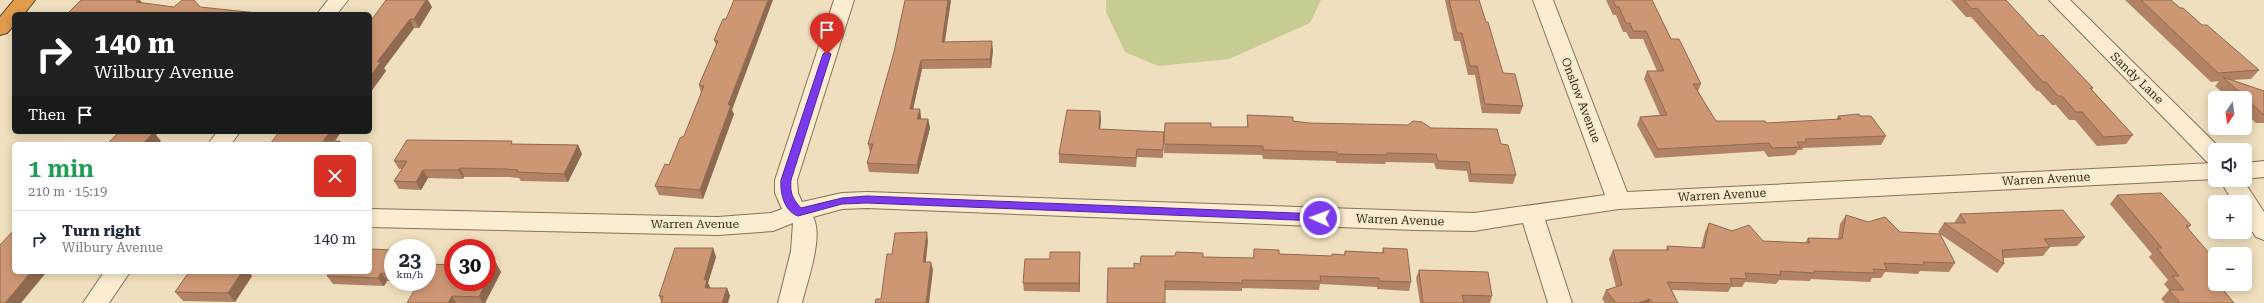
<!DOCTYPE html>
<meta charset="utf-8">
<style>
:root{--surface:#fff;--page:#f6f6f7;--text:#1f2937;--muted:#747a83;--line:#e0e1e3}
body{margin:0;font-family:"Roboto Serif",serif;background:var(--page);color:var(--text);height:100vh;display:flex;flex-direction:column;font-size:15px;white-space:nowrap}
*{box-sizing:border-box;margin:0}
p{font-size:13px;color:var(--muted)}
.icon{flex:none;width:22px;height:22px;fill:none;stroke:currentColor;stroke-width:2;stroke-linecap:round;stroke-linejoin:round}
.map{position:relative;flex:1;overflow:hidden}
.sheet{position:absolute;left:12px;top:142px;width:360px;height:132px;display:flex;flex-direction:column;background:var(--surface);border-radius:6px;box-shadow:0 2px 10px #0003}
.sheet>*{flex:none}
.hud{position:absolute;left:12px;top:12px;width:360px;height:122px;border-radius:6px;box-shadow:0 2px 10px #0003;background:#202124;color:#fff;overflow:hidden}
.needle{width:26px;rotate:193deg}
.tools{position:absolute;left:2208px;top:91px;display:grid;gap:8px}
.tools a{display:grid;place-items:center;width:44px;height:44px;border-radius:6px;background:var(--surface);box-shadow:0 2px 10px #0003;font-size:20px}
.speed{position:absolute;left:384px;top:239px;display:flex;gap:8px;font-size:20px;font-weight:700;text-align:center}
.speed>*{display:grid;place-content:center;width:52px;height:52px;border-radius:50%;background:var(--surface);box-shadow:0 2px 10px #0003;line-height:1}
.speed small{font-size:10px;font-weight:400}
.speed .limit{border:6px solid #d22;background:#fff;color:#111}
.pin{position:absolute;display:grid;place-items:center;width:34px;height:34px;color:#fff;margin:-41px -17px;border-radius:50% 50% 50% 0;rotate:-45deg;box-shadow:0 0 4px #0007}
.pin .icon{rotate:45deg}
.me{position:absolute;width:44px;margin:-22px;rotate:272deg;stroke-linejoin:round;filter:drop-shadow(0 0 3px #0008)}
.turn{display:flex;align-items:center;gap:14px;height:84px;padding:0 16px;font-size:18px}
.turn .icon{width:52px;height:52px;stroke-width:2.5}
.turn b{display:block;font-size:28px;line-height:34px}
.then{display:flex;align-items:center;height:38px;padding:0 16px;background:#0003;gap:8px;font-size:15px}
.round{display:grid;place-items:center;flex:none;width:42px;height:42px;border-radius:6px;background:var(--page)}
.summary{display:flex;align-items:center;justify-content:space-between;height:68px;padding:0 16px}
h1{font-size:24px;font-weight:600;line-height:30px;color:#1e9e55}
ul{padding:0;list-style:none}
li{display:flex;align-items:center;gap:12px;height:56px;padding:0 16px;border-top:1px solid var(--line)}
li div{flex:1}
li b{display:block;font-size:15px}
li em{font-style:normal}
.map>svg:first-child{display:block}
.green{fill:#c7cd92}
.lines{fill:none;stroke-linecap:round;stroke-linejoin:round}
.minor-casing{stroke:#887057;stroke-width:2}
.highway-casing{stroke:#553e2b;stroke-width:2}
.minor{fill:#faedd2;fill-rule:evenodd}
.highway{fill:#e29c4b;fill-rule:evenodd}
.wall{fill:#b18263}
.shaded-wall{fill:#906a50}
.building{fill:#ce9773;stroke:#906a50}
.route{fill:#7c3aed;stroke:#51269a}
.labels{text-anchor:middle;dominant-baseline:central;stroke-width:3;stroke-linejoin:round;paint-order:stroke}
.street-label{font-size:12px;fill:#37281c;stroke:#f6eace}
</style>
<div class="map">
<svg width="2264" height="303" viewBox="0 0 2264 303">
<rect width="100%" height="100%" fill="#efdfbe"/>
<polygon class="green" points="1106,0 1321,0 1310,23 1229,59 1158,66 1125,52 1106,12"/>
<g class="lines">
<g class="minor-casing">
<g id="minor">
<polygon points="328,0 348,0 337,14 317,14"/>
<path d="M834,0H854L797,180L798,193L802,202L842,193L867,192L1474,213L1605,195L1533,0H1553L1627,192L2213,163L2207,162L2049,0H2070L2222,150H2215V179L1619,209L1545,220L1572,303H1548L1523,223L1474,231L1415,230L867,208L842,209L813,217C824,236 807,282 802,303H778L791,251L793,223L773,231L718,235L370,227V209L718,217L771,213L782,209L775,193V180Z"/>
<polygon points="217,132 240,132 231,144 208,144"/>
<polygon points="2264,161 2264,177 2245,179 2245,163"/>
<polygon points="2220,180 2243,180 2264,212 2264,240 2256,237 2245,220 2245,202 2233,202"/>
<polygon points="104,272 130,272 109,303 83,303"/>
</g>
</g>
<g class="highway-casing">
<polygon id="highway" points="14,0 35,0 24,14 14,14 14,25 7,33 0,35 0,17"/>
</g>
<use href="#minor" class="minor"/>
<use href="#highway" class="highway"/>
</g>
<g class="wall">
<polygon points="905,0 951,0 945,42 993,50 991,68 922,69 913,109 920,109 921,119 928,119 930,128 918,174 869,172 867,163 870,153 868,144 894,52"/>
<polygon points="1445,0 1479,0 1503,73 1523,106 1520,114 1482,113 1475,75 1468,75 1460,41 1454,41"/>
<polygon points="1606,0 1652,0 1671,39 1701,84 1698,91 1716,121 1766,123 1836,120 1838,116 1860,116 1886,136 1881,145 1803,148 1802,150 1798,150 1795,155 1768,157 1764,151 1655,158 1637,125 1640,117 1660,115 1644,79 1647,71 1657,71 1643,39 1630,39 1626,32 1623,32 1616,15 1613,15"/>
<polygon points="1951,0 2006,0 2039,36 2093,88 2092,90 2133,135 2126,144 2097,146 2075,120 2069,120 2056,105 2052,105 2039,91 2037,91 1971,17 1966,17"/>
<polygon points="2125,0 2171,0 2180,8 2202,25 2259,70 2251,79 2232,80 2264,91 2264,123 2256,123 2245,113 2245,98 2229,98 2215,86 2219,81 2211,82"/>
<polygon points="432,7 419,28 414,28 384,68 386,71 370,93 370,22"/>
<polygon points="723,19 732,110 734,114 703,199 659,195 655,186 669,165 684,136 701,93 699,85 716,45 714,40"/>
<polygon points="1100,111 1101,120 1100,129 1164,132 1163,158 1137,157 1136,167 1059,163 1059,154"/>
<polygon points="1247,115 1309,123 1431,128 1501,144 1516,175 1513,184 1469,182 1467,171 1436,169 1434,163 1386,162 1385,164 1336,163 1336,161 1263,159 1262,155 1164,153 1165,123 1211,127 1247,127"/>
<polygon points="513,144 578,145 582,154 568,182 521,181 519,178 509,177 464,177 463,179 428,178 421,190 399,189 394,181 402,169 399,169 394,161"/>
<polygon points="2117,195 2191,225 2188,228 2215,284 2229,285 2224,290 2234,303 2165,303 2161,299 2169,290 2164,284 2168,280 2149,257 2152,254 2110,204"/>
<polygon points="1960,214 2085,237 2077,246 2050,247 2043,256 2003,258 2004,264 1997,273 1940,234 1955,263 1949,272 1920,271 1918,274 1885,272 1881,278 1872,278 1870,282 1811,279 1810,281 1779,280 1776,284 1745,282 1742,287 1731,287 1728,292 1672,290 1678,303 1605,303 1602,299 1606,290 1616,287 1609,259 1613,250 1666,250 1667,246 1701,248 1705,232 1709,223 1763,241 1805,243 1808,238 1838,239 1840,224 1846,215 1900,232 1940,234 1938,232 1944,223 1954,223"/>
<polygon points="713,248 716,257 708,283 710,288 727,288 730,296 661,301 659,296"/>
<polygon points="1383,248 1411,282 1409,291 1377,289 1377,287 1320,284 1319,290 1242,288 1242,291 1165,290 1134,268 1140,264 1203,257 1253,258 1254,249 1279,254 1332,256 1332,254 1344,255 1345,251 1382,253"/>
<polygon points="393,250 393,281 387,281 384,286 333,284 327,276"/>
<polygon points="1080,252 1080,292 1024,291 1023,283 1050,259"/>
<polygon points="427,263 428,265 453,282 496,263 501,272 485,303 407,303 427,282"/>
<polygon points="1419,270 1492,296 1490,303 1420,303 1416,278"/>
<polygon points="189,272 248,272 252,276 235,302 183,301 175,292"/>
<polygon points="403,282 418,282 418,283"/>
</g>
<g class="shaded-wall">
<polygon points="139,0 140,0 146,8 136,2"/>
<polygon points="426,0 428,0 432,7 419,28 414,19"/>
<polygon points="768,0 773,0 732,110 734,114 703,199 700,190 728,105"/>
<polygon points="948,0 951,0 943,50 942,42"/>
<polygon points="410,19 414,28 384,68 386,71 370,93 370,77 377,62"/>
<polygon points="992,41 993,50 991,68 990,59"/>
<polygon points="921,60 922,69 911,118 910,109"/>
<polygon points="920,109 921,118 919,128 917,119"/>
<polygon points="1100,111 1101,120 1099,138 1099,129"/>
<polygon points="928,119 930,128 918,174 917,165"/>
<polygon points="145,132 159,132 156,135 161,141 158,144 143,144"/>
<polygon points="330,132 341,132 333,144 323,141"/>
<polygon points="340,141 342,144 338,144"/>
<polygon points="578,145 582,154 568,182 564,174"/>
<polygon points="460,168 464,177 463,179 459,170"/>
<polygon points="423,170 428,178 421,190 416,182"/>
<polygon points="927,232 928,241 925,270 923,262"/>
<polygon points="713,248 716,257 708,283 711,289 705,288 704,280"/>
<polygon points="1080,252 1080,292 1079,283"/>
<polygon points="931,262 933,270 929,303 926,303"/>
<polygon points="496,263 501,272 485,303 483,303 479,297 486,282 487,282 487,281"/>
<polygon points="31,272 45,272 44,273 45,274 21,303 5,303"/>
<polygon points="242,272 248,272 252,276 235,302 228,293"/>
<polygon points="381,273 387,281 384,286 378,278"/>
<polygon points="727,288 730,296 728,303 722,303"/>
<polygon points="452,296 456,303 448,303"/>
<polygon points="1650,299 1649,303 1638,303"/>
</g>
<g class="building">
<polygon points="81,0 139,0 136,2 174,7 182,0 194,0 200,7 267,14 67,14"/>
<polygon points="386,0 426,0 414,19 410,19 377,62 381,62 370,77 370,22"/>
<polygon points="734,0 768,0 728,105 731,105 700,190 655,186 665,164 669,165 680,138 684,136 704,86 699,85 718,41 714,40 723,19 726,19"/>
<polygon points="905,0 948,0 942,42 992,41 990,59 921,60 910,109 920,109 917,119 928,119 917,165 867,163 873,144 868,144 894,52"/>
<polygon points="1449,0 1479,0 1486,22 1488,22 1503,73 1515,74 1523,106 1485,104 1477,66 1470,66 1462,33 1457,33"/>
<polygon points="1613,0 1652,0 1671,39 1679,39 1701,84 1693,84 1716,121 1765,121 1766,123 1841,119 1838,116 1859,114 1860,116 1871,116 1886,136 1805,139 1807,142 1797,142 1800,147 1772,148 1769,143 1658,149 1640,117 1667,115 1647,71 1664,71 1646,31 1633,31 1630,23 1626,23 1619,7 1616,7"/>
<polygon points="1964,0 2006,0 2039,36 2043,35 2093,88 2090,88 2133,135 2104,137 2082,112 2076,112 2062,96 2058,96 2046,82 2043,82 1977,8 1972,9"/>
<polygon points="2141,0 2171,0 2180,8 2183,8 2202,25 2207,25 2259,70 2218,73"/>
<polygon points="2223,77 2264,91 2264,115"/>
<polygon points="1067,110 1100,111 1099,129 1164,132 1163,150 1137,149 1136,158 1059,154"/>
<polygon points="1247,115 1293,117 1293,121 1309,123 1408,125 1413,121 1422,122 1431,128 1497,129 1501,144 1508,145 1516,175 1471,174 1469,162 1438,161 1436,154 1387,153 1387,155 1337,154 1337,152 1263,150 1263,146 1164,144 1165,123 1211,123 1211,127 1248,127"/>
<polygon points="119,132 154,132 143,144 107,144"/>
<polygon points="279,132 330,132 323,141 340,141 338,144 270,144"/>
<polygon points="407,140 512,141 511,144 578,145 564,174 517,172 518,170 505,169 460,168 459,170 423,170 416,182 394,181 407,161 394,161"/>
<polygon points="2161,193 2191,225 2186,226 2215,260 2215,284 2229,284 2229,285 2219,285 2234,303 2180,303 2169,290 2184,290 2172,276 2179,276 2157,248 2162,248 2117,195"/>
<polygon points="2063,210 2085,237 2044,239 2050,247 2002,250 2004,264 1944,223 1966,223 1960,214"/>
<polygon points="1846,215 1868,222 1885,217 1900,232 1940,234 1955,263 1923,262 1924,265 1884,263 1887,270 1873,269 1875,273 1814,271 1815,273 1780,271 1781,275 1745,273 1747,279 1730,278 1732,284 1667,282 1678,303 1653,303 1650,299 1638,303 1616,303 1606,290 1622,285 1613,250 1669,250 1667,246 1704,248 1709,223 1732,231 1749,225 1763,241 1810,243 1808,238 1842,239"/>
<polygon points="14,230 14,272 31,272 5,303 0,303 0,245"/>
<polygon points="927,232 923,262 931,262 926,303 875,303 876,299 881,299 887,254 892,254 895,233"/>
<polygon points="675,248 713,248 704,280 707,280 705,288 727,288 722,303 661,303 663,296 659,296"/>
<polygon points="1383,248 1407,249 1411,282 1379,281 1379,278 1320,276 1321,281 1242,280 1243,283 1165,281 1165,303 1107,303 1108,268 1134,268 1134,263 1140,264 1141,256 1175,256 1176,252 1203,253 1203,257 1254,258 1254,249 1279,250 1279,254 1332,256 1332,254 1345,255 1345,251 1384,253"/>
<polygon points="370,249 393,250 393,254 392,256 393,256 393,274 381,273 378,278 327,276 330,272 370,272"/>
<polygon points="1050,252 1080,252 1079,283 1023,283 1025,259 1050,259"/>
<polygon points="487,263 496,263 487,281"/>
<polygon points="429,264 453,265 453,282 486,282 479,297 452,296 448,303 407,303 419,282 427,282 427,267"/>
<polygon points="1419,270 1488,272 1492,296 1462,295 1464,303 1423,303"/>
<polygon points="189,272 242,272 228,293 175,292"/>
</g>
<path class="route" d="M827,51L831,54L791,180C790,193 792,198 801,208L842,198L867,196L1320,214L1325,218L1320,221L867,203L842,204L798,216C784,211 780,193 781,180L823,54Z"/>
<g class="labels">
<g class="street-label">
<text transform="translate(2137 78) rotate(44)">Sandy Lane</text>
<text transform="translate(1581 100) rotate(69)">Onslow Avenue</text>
<text transform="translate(2046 179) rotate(-3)">Warren Avenue</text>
<text transform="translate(1722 195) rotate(-3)">Warren Avenue</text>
<text transform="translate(1400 220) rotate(2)">Warren Avenue</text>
<text x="695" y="224">Warren Avenue</text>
</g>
</g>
</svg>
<div class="tools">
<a><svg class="needle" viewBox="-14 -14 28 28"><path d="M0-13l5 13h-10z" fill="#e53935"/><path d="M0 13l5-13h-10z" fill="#747a83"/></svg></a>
<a><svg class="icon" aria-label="sound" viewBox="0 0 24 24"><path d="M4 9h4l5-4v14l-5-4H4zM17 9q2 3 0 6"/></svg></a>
<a>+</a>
<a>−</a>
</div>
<div class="speed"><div>23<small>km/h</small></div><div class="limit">30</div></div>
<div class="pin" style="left:827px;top:54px;background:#d93025"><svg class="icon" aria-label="arrive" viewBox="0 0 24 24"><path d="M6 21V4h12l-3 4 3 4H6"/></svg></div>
<svg class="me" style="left:1320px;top:218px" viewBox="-20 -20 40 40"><circle r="17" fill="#7c3aed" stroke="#fff" stroke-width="3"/><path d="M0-11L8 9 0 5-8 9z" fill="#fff"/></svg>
<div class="hud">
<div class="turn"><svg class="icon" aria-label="right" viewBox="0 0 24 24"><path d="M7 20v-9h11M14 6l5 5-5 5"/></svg><div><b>140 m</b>Wilbury Avenue</div></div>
<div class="then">Then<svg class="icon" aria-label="arrive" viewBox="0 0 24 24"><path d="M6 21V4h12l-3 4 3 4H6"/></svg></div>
</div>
<section class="sheet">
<div class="summary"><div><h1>1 min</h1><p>210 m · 15:19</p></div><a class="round" style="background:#d93025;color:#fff"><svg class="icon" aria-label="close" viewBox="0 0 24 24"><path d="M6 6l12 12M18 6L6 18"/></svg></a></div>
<ul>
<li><svg class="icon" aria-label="right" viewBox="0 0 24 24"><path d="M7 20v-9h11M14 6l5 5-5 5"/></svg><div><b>Turn right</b><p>Wilbury Avenue</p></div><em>140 m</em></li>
</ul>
</section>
</div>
